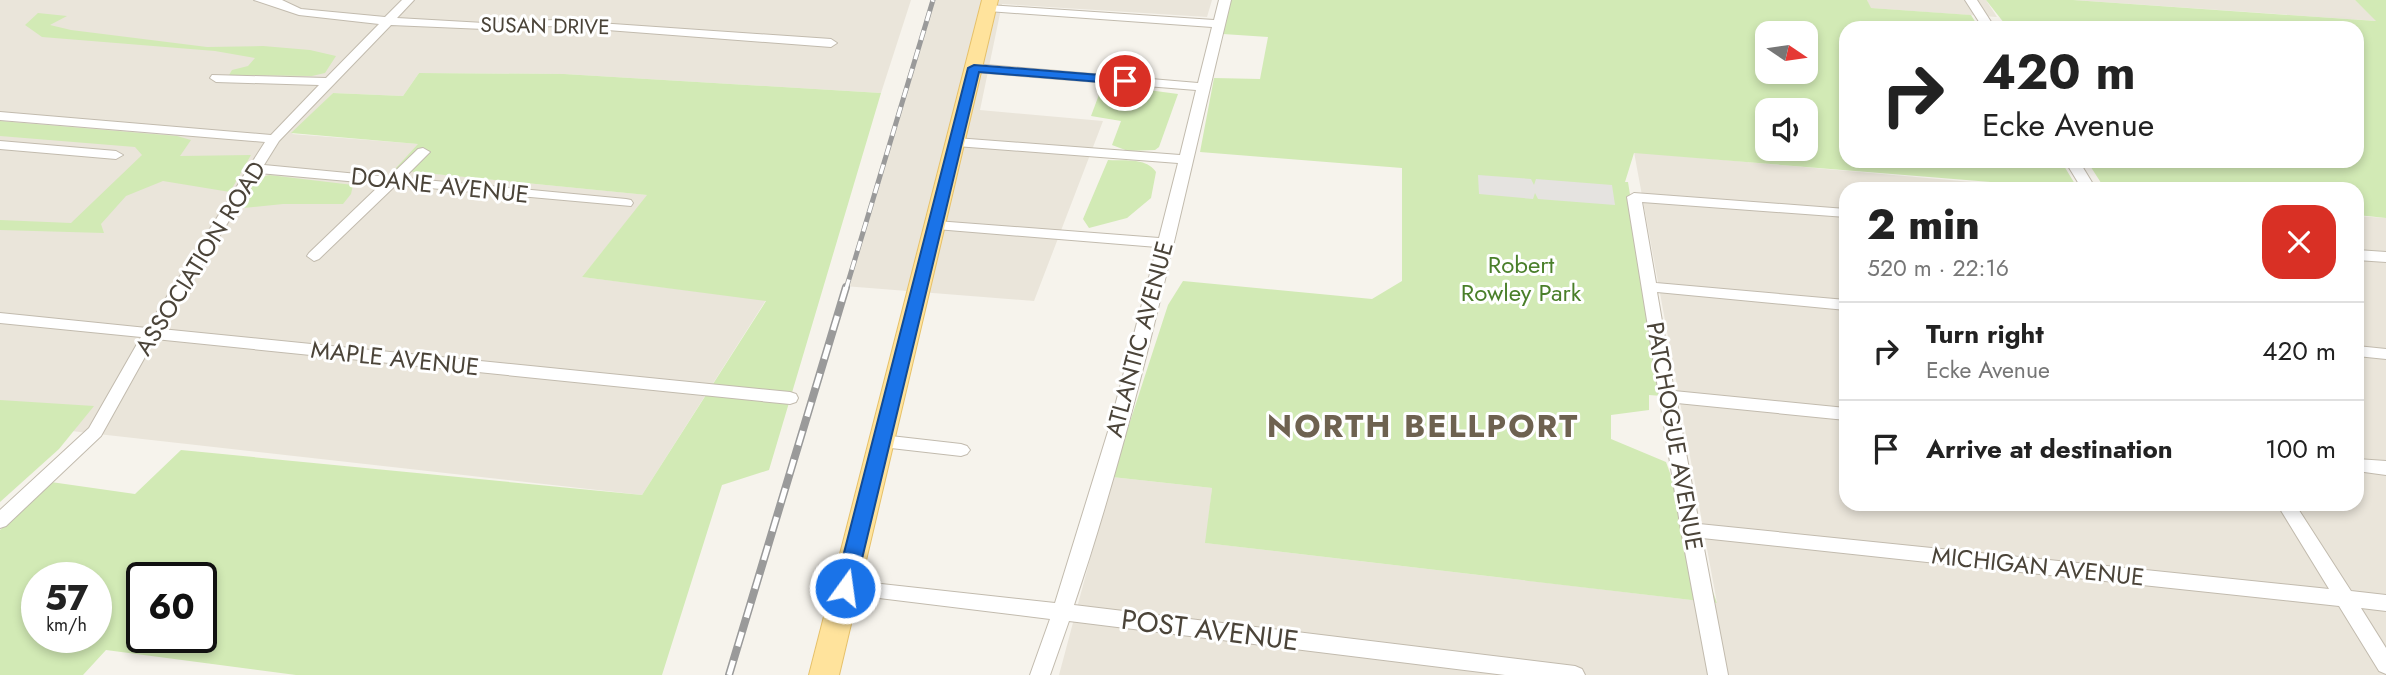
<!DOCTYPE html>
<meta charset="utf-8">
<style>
:root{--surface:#fff;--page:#f2f2f2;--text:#222;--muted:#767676;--line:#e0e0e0}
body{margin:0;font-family:Jost,sans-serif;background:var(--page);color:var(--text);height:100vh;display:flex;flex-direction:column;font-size:26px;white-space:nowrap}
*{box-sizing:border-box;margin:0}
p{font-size:23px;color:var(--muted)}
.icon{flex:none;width:38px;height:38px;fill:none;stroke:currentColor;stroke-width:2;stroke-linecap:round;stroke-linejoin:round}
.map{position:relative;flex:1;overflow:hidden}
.side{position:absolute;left:1839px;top:182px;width:525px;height:329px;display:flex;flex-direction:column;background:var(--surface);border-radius:21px;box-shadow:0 4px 10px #0003}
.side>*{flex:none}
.top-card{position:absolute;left:1839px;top:21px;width:525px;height:147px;border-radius:21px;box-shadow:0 4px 10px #0003;background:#fff;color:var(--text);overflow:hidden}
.needle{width:46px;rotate:103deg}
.buttons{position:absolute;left:1755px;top:21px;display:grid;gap:14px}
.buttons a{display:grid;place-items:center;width:63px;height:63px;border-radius:14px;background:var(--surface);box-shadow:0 4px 10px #0003;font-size:35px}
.speed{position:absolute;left:21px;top:562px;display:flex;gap:14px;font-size:35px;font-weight:700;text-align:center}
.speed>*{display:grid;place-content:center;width:91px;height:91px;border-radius:50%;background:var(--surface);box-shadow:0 4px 10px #0003;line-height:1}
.speed small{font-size:18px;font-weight:400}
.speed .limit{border:4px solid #111;border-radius:10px;background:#fff;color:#111}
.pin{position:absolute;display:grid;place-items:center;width:60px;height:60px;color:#fff;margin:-30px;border:4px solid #fff;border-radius:50%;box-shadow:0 2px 7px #0007}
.me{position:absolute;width:77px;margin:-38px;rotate:14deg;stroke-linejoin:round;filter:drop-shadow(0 0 5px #0008)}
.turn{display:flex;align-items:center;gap:24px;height:147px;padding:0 28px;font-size:32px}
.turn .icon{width:91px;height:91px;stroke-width:2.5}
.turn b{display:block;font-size:49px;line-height:60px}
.round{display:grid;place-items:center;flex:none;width:74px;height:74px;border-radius:21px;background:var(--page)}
.headline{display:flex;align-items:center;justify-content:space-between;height:119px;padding:0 28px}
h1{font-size:42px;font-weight:800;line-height:52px}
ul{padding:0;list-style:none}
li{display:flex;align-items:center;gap:21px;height:98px;padding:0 28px;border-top:2px solid var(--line)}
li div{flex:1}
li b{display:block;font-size:26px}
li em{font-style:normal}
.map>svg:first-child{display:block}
.residential{fill:#eae5da}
.green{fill:#d2eab5;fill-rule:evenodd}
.parking{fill:#e5e3e0}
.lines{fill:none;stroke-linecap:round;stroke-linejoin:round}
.minor-casing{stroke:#c2bbae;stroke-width:2}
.primary-casing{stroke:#e6c16a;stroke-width:2}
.minor{fill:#fff;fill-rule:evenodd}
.primary{fill:#ffe39c;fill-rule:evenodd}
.rail-far1-casing{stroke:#9a9a9a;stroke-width:5}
.rail-casing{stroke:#9a9a9a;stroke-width:8}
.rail-far1{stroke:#fff;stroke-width:3.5;stroke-dasharray:10;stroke-linecap:butt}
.rail{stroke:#fff;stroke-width:5;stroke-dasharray:15;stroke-linecap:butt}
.route{fill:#1a73e8;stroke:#114b97;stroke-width:2}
.labels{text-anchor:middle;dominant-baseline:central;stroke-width:6;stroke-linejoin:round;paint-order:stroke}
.far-street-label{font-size:21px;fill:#4b4439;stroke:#fff}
.street-label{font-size:24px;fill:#4b4439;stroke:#fff}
.park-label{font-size:24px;fill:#4a7f2a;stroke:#fff}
.near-street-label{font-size:28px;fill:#4b4439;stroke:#fff}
.district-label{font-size:32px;font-weight:bold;letter-spacing:2px;fill:#6e6250;stroke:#fff}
</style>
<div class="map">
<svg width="2386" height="675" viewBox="0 0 2386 675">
<rect width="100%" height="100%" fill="#f6f3ec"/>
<g class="residential">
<polygon points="0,0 911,0 881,93 564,74 419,73 403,96 333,93 292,134 419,144 395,170 648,195 582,277 766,300 642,495 0,423"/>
<polygon points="933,0 1212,0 1207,17 1002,4 980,110 1103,121 1034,301 844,286"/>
<polygon points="1867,0 1986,0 1997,17 1870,8"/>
<polygon points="2073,0 2355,0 2377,21"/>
<polygon points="1634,152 2052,189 1846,189 1846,504 2357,504 2357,216 2386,218 2386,675 1059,675 1112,477 1212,488 1206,543 1717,603"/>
</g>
<g class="green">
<path d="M1231,0H1867L1871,8L1971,15L1979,28H1846V161H2061L2078,189L1634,153L1625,182H1628L1662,396L1649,395V410L1611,415V439L1666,462L1717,603L1205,543L1212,488L1112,477L1168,305L1183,281L1372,299L1402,281V168L1200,152L1214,78L1260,79L1268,37L1223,34ZM1768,33H1806V72H1768ZM1768,110H1806V149H1768Z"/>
<polygon points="1986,0 2073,0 2376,21 2355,0 2386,0 2386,218 2357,215 2357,189 2105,189 2087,161 2357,161 2357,28 2008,28"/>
<polygon points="38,13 67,16 50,25 71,30 207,47 263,46 310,50 336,56 325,73 312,76 229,75 232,70 248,66 255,58 215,51 42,37 25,25"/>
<path d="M419,73L564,74L881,93L769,470L722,485L662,675H296L106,650L83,675H0V530L51,482L135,494L181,450L642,495L766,301L582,277L647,195L394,170L418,144L291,133L333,93L403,96ZM37,578H96V637H37ZM142,578H201V637H142Z"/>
<polygon points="1103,84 1178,94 1159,147 1155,150 1128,151 1112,145 1121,121 1091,116"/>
<polygon points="0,121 177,136 191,140 180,156 251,155 230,192 163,181 126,196 101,224 104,233 0,230 0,220 71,223 142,155 135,147 0,136"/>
<path d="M1108,160C1124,161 1146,157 1156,172L1151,198L1127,218L1089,228L1083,219Z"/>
<polygon points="269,175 353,185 351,194 343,204 283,204 243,208 242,198 259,178"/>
<polygon points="0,400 94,406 59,449 0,502"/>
</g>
<polygon class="parking" points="1478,175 1531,179 1534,185 1536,179 1612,185 1615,205 1538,199 1535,193 1533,199 1479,194"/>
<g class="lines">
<g class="minor-casing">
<g id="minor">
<polygon points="254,0 282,0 301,9 385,17 402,0 414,0 397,18 484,23 555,20 831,39 837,43 831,47 555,26 484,29 391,25 279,141 264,165 389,177 418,149 423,148 430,152 404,178 626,199 631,200 633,203 631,206 396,185 319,259 314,261 307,256 309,253 381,184 259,173 161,329 790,392 796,394 798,398 796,402 790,404 155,339 101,436 6,526 0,528 0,510 89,428 141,337 0,323 0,313 147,328 265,142 0,120 0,112 271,135 319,85 216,82 210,78 212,75 326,78 379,24 299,15"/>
<path d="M1219,0H1231C1182,201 1141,407 1074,605L1575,666L1582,669L1585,675H1505L1069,621L1050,675H1030L1050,619L838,593L835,588L838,583L845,580L1055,603L1110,425L1157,247L936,229L929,225L936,221L1159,238L1178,163L956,146L949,142L956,138L1180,155L1196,90L974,72L968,68L974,64L1198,83L1212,27L988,11L982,8L988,5L1214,20Z"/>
<polygon points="1965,0 1977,0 1995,28 1983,28"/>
<polygon points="0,141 116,151 123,155 116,159 0,149"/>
<polygon points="2065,161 2079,161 2096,189 2082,189"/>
<polygon points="1634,193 1846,209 1846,217 1642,202 1656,283 1846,300 1846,310 1657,292 1674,391 1846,408 1846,420 1677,403 1699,524 2329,589 2277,504 2295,504 2351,591 2386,595 2386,611 2361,608 2386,648 2386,674 2379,671 2339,606 1702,538 1728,675 1708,675 1681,530 1627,197"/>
<polygon points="2357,250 2386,252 2386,262 2357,260"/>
<polygon points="2357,346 2386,349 2386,359 2357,356"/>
<polygon points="882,435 961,444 967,446 970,450 967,454 961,456 882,447 876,445 873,441 876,437"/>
<polygon points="2357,459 2386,461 2386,475 2357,471"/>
</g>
</g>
<g class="primary-casing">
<polygon id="primary" points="982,0 998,0 839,675 809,675"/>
</g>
<use href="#minor" class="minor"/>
<use href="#primary" class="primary"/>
<g class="rail-far1-casing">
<polyline id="rail-far1" points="846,289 933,0"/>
</g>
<g class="rail-casing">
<polyline id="rail" points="729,675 846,287"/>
</g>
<use href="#rail-far1" class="rail-far1"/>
<use href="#rail" class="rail"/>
</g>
<polygon class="route" points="974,65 1125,77 1131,81 1125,84 979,72 855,588 852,594 845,596 838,594 835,588 968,68"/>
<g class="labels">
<g class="far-street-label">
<text transform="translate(545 26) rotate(1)">SUSAN DRIVE</text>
</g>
<g class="street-label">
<text transform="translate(440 185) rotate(6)">DOANE AVENUE</text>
<text transform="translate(200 258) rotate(-58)">ASSOCIATION ROAD</text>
<text transform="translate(1139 339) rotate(-75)">ATLANTIC AVENUE</text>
<text transform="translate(395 358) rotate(6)">MAPLE AVENUE</text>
<text transform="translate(1675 436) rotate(80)">PATCHOGUE AVENUE</text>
<text transform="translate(2038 566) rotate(6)">MICHIGAN AVENUE</text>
</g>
<g class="park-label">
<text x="1521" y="264">Robert<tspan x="1521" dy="28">Rowley Park</tspan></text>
</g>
<g class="near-street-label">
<text transform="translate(1210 630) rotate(7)">POST AVENUE</text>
</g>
<g class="district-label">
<text x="1423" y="426">NORTH BELLPORT</text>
</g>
</g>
</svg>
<div class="buttons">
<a><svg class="needle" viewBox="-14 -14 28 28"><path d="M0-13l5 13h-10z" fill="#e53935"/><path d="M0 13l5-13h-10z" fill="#767676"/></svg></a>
<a><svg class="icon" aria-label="sound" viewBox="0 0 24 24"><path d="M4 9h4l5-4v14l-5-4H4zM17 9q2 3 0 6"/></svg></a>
</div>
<div class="speed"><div>57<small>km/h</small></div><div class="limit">60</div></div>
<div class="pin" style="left:1125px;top:81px;background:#d93025"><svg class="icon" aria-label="arrive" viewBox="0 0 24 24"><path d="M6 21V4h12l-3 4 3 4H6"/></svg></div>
<svg class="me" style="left:845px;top:588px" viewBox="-20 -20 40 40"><circle r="17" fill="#1a73e8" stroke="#fff" stroke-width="3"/><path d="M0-11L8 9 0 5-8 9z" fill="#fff"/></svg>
<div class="top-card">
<div class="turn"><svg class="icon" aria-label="right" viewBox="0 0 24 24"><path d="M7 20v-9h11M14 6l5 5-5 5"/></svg><div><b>420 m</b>Ecke Avenue</div></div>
</div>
<section class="side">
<div class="headline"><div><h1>2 min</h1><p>520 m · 22:16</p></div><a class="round" style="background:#d93025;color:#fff"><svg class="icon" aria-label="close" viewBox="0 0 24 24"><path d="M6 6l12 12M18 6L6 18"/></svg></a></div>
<ul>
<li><svg class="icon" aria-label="right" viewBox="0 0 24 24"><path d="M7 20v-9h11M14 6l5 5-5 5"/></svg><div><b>Turn right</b><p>Ecke Avenue</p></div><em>420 m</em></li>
<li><svg class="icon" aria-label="arrive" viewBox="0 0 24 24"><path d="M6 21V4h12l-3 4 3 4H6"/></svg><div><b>Arrive at destination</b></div><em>100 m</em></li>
</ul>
</section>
</div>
